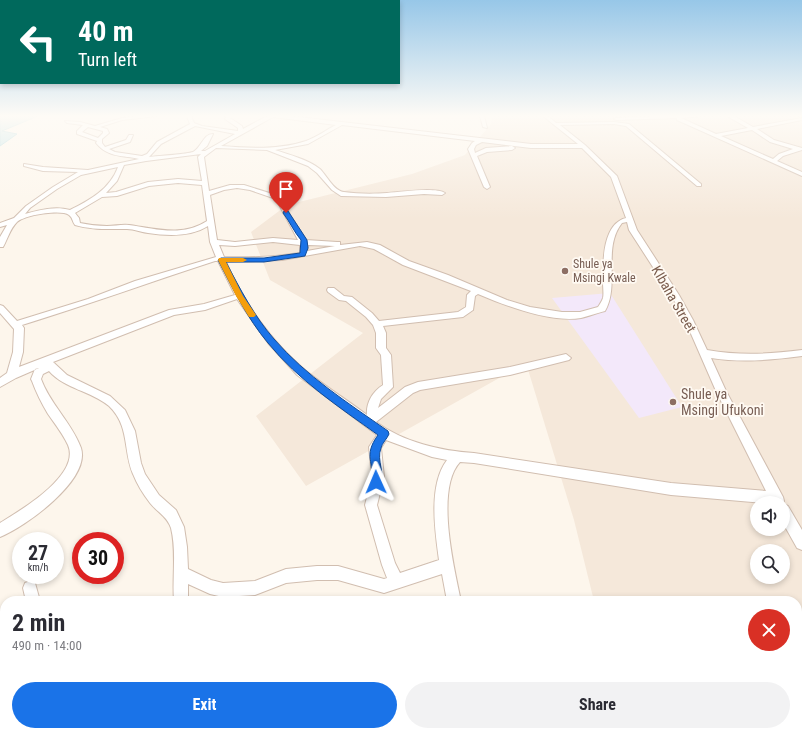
<!DOCTYPE html>
<meta charset="utf-8">
<style>
:root{--surface:#fff;--page:#f2f2f3;--text:#2b2b33;--muted:#7c7c81;--accent:#1a73e8}
body{margin:0;font-family:"Roboto Condensed",sans-serif;background:var(--page);color:var(--text);height:100vh;display:flex;flex-direction:column;font-size:15px;white-space:nowrap}
*{box-sizing:border-box;margin:0}
p{font-size:13px;color:var(--muted)}
.icon{flex:none;width:22px;height:22px;fill:none;stroke:currentColor;stroke-width:2;stroke-linecap:round;stroke-linejoin:round}
.map{position:relative;flex:1;overflow:hidden}
.side{position:absolute;left:0px;top:596px;width:802px;height:140px;display:flex;flex-direction:column;background:var(--surface);border-radius:16px 16px 0 0;box-shadow:0 2px 6px #0003}
.side>*{flex:none}
.banner{position:absolute;left:0px;top:0px;width:400px;height:84px;box-shadow:0 2px 6px #0003;background:#00695c;color:#fff;overflow:hidden}
.controls{position:absolute;left:750px;top:496px;display:grid;gap:8px}
.controls a{display:grid;place-items:center;width:40px;height:40px;border-radius:50%;background:var(--surface);box-shadow:0 2px 6px #0003;font-size:20px}
.speed{position:absolute;left:12px;top:532px;display:flex;gap:8px;font-size:20px;font-weight:700;text-align:center}
.speed>*{display:grid;place-content:center;width:52px;height:52px;border-radius:50%;background:var(--surface);box-shadow:0 2px 6px #0003;line-height:1}
.speed small{font-size:10px;font-weight:400}
.speed .limit{border:6px solid #d22;background:#fff;color:#111}
.pin{position:absolute;display:grid;place-items:center;width:34px;height:34px;color:#fff;margin:-41px -17px;border-radius:50% 50% 50% 0;rotate:-45deg;box-shadow:0 0 4px #0007}
.pin .icon{rotate:45deg}
.me{position:absolute;width:44px;margin:-22px;rotate:359deg;stroke-linejoin:round;filter:drop-shadow(0 0 3px #0008)}
.turn{display:flex;align-items:center;gap:14px;height:84px;padding:0 12px;font-size:18px}
.turn .icon{width:52px;height:52px;stroke-width:2.5}
.turn b{display:block;font-size:28px;line-height:34px}
.round{display:grid;place-items:center;flex:none;width:42px;height:42px;border-radius:21px;background:var(--page)}
.summary{display:flex;align-items:center;justify-content:space-between;height:68px;padding:0 12px}
h1{font-size:24px;font-weight:700;line-height:30px}
.primary-button{display:flex;gap:8px;margin-top:auto;padding:8px 12px}
.primary-button a{flex:1;height:46px;border-radius:24px;background:var(--accent);color:#fff;font-size:16px;font-weight:700;line-height:46px;text-align:center}
.primary-button a+a{background:var(--page);color:var(--text)}
.map>svg:first-child{display:block}
.residential{fill:#f5e8da;fill-rule:evenodd}
.education{fill:#f3e8fa}
.water{fill:#bfe3e8;stroke:#a5d3da}
.lines{fill:none;stroke-linecap:round;stroke-linejoin:round}
.minor-casing{stroke:#d1beb0;stroke-width:2}
.minor{fill:#fff;fill-rule:evenodd}
.route{fill:#1a73e8;stroke:#114b97}
.slow{fill:#f59e0b}
.education-dot{fill:#8d6e63;stroke:#fffaf3;stroke-width:1.5}
.labels{text-anchor:middle;dominant-baseline:central;stroke-width:3.5;stroke-linejoin:round;paint-order:stroke}
.far-education-label{font-size:12px;fill:#785e54;stroke:#fffaf3;text-anchor:start}
.street-label{font-size:14px;fill:#7a5c4d;stroke:#fffaf3}
.education-label{font-size:14px;fill:#785e54;stroke:#fffaf3;text-anchor:start}
</style>
<div class="map">
<svg width="802" height="736" viewBox="0 0 802 736">
<rect width="100%" height="100%" fill="#fdf6ec"/>
<path class="residential" d="M492,116H802V736H627L626,731H797V601H594L574,520L526,363L306,486L256,416L363,333L270,280L251,232L287,205L412,174L465,155L491,124ZM757,503H783V529H757ZM757,551H783V577H757Z"/>
<polygon class="education" points="610,293 682,407 639,418 552,298"/>
<polygon class="water" points="0,116 38,116 2,131 17,134 0,146"/>
<g class="lines">
<g class="minor-casing">
<g id="minor">
<path d="M136,116H156L122,120L100,127L107,129L109,133L102,139V143L105,147L126,140L129,135H133L130,142L109,149L115,152L142,156L147,154L157,142L190,124L187,116H191L194,123L202,126L238,131V128L225,119L226,116H231L230,118L242,126L243,129L267,116H290L531,144H578L543,116H548L556,123L614,122L629,124L701,184V186H697L626,126L614,124L560,125L585,145L617,176L637,230L679,295L693,320L707,350C742,356 767,354 802,350V356C770,360 743,363 711,358L726,391L783,497L784,501L783,504L788,506L802,530V550L797,548L783,523V503H765L671,495L474,463L460,462C435,489 454,568 461,601H447L442,574L384,593L338,580H317L286,583L255,595L223,597L210,594L188,584V601H174C172,577 177,552 171,528C167,516 157,512 150,503C143,494 137,484 133,474C123,451 130,426 109,406C91,391 65,389 49,371L43,374L41,379C50,404 72,423 81,448C91,480 25,527 0,537V523C21,510 81,475 68,445C63,434 55,424 48,414C42,404 36,392 32,381L31,379L35,369L39,368L16,378L0,387V378L7,373L13,352L14,329L0,313V305L3,306L17,321L88,299L135,281L216,257L210,242L208,226C191,237 167,236 148,233C141,232 134,229 127,229C108,229 92,230 75,225C72,221 73,218 69,215C61,209 25,215 17,222C10,229 8,238 3,247H0V237L7,225L0,227V223L14,218L26,206L53,187L78,172L43,171L24,166V164L43,167L88,170L139,159C123,155 108,158 96,143L97,141L77,134V131L83,125L67,123L65,121L80,122L95,126L122,118ZM273,117L336,125C326,130 317,137 306,141C279,150 249,148 221,146ZM342,125L475,141L472,143L468,149L484,187L487,189L490,187L477,156L487,152L512,150L515,148L512,146L486,148L475,153L474,149L476,145L482,142L531,148H582L611,177L626,218C602,224 603,263 603,283C603,287 604,294 603,298C602,301 600,304 598,307L580,312H562L530,307L507,300L448,275L409,261L380,245L367,242L340,245V242H337L306,240L290,215L284,202L279,196L244,185H230L209,191L204,157L216,148L267,150L308,166L317,173L332,190L341,196L386,197L424,194L442,195L445,193C436,187 400,192 387,193C374,194 358,194 344,192C334,191 327,176 320,169C307,159 290,155 275,150L308,144ZM195,126L235,134L205,151H201L207,146L213,134C203,134 202,147 193,152C188,154 158,156 149,157L161,144ZM88,127L103,131V133L98,138L82,132ZM201,154L198,157L202,181L178,179L148,182L116,192L106,193L117,181L124,165L146,161ZM118,167C110,189 90,200 70,210C55,206 40,210 25,214L30,208L57,189L81,175ZM178,183L202,185L207,221C182,237 157,229 129,225C122,224 115,226 107,226C98,226 89,225 80,223L79,218L75,213L102,197L117,196L149,186ZM237,188L250,190L276,199L298,240L273,238L235,242L217,240L210,195L224,190ZM627,222L629,230L671,295L685,320L716,391L766,491L671,483L474,453C441,451 403,442 376,422L413,393L420,390L510,375L569,360L571,358L566,354L510,367L418,382L405,387L378,408L381,399L393,387L391,355L386,348V333L383,326L463,317L473,310L475,296L478,294C506,306 550,323 581,318C589,316 597,313 605,311C620,285 602,248 622,223ZM273,242L300,245V253C274,257 249,258 224,257L219,245L235,246ZM308,245L335,246L307,251ZM360,246L374,249L403,265L471,291L467,295L466,307L458,312L379,321L372,313L352,297L344,296L334,288H328L327,290L328,292L339,300L346,301L366,317L373,325L376,333V348L381,355L383,385C372,392 366,403 367,415C347,400 325,386 305,370C272,342 243,302 226,262L282,260ZM215,261H218L235,295L204,304L169,310L19,367L23,352L24,328L22,325C87,305 150,282 215,261ZM237,299L268,343L297,375L377,435L369,447L372,477L365,505L382,565L387,578L384,579L338,566H317L286,569L255,581L223,583L211,580L188,569L187,547L184,527L176,510L159,495L145,474L141,463L135,431L125,410L110,396L67,375L53,362L174,315L205,310ZM386,440L432,457L447,460C428,485 435,531 439,560L400,573L395,563L377,505L384,477L381,448Z"/>
<polygon points="480,116 484,116 487,128 483,127"/>
<path d="M652,116H701L681,118L716,134L748,128L727,116H734L753,127L802,118V120L757,129L774,140L802,148V150L783,156L777,161L802,172V176L677,120V118L616,120L614,119L616,118ZM752,130L770,142L793,149L779,154L773,159L721,136Z"/>
<polygon points="30,581 35,583 40,601 26,601 23,588 25,583"/>
<polygon points="43,731 66,731 64,736 41,736"/>
<polygon points="148,731 169,731 171,736 150,736"/>
<polygon points="179,731 197,731 198,736 180,736"/>
<polygon points="475,731 505,731 503,736 473,736"/>
<polygon points="527,731 554,731 556,736 529,736"/>
</g>
</g>
<use href="#minor" class="minor"/>
</g>
<linearGradient id="sky" x2="0" y2="1"><stop stop-color="#97c7e8"/><stop offset="0.53" stop-color="#fefbf6"/><stop offset="1" stop-color="#fefbf6" stop-opacity="0"/></linearGradient>
<rect width="802" height="219" fill="url(#sky)"/>
<path class="route" d="M284,211H288L307,240L308,248L305,256L264,262H226C240,289 254,316 274,339C306,376 348,403 388,431L389,434C387,439 382,443 381,448C376,461 386,473 380,486L376,487L372,486L370,482C376,462 362,457 378,435C339,407 298,380 268,343C247,318 233,289 218,260L221,258H264L300,253L301,240C294,232 290,222 283,213Z"/>
<polygon class="slow" points="219,258 243,258 247,260 243,262 226,262 243,296 256,315 254,317 249,317 236,296 218,260"/>
<g class="education-dot">
<circle cx="565" cy="271" r="4"/>
<circle cx="673" cy="402" r="4"/>
</g>
<g class="labels">
<g class="far-education-label">
<text x="573" y="264">Shule ya<tspan x="573" dy="14">Msingi Kwale</tspan></text>
</g>
<g class="street-label">
<text transform="translate(674 299) rotate(60)">KIbaha Street</text>
</g>
<g class="education-label">
<text x="681" y="394">Shule ya<tspan x="681" dy="16">Msingi Ufukoni</tspan></text>
</g>
</g>
</svg>
<div class="controls">
<a><svg class="icon" aria-label="sound" viewBox="0 0 24 24"><path d="M4 9h4l5-4v14l-5-4H4zM17 9q2 3 0 6"/></svg></a>
<a><svg class="icon" aria-label="search" viewBox="0 0 24 24"><circle cx="10" cy="10" r="6"/><path d="M15 15l6 6"/></svg></a>
</div>
<div class="speed"><div>27<small>km/h</small></div><div class="limit">30</div></div>
<div class="pin" style="left:286px;top:213px;background:#d93025"><svg class="icon" aria-label="arrive" viewBox="0 0 24 24"><path d="M6 21V4h12l-3 4 3 4H6"/></svg></div>
<svg class="me" style="left:376px;top:482px" viewBox="-20 -20 40 40"><path d="M0-17L14 15 0 8-14 15z" fill="#1a73e8" stroke="#fff" stroke-width="4"/></svg>
<div class="banner">
<div class="turn"><svg class="icon" aria-label="left" viewBox="0 0 24 24"><path d="M17 20v-9H6M10 6l-5 5 5 5"/></svg><div><b>40 m</b>Turn left</div></div>
</div>
<section class="side">
<div class="summary"><div><h1>2 min</h1><p>490 m · 14:00</p></div><a class="round" style="background:#d93025;color:#fff"><svg class="icon" aria-label="close" viewBox="0 0 24 24"><path d="M6 6l12 12M18 6L6 18"/></svg></a></div>
<div class="primary-button"><a>Exit</a><a>Share</a></div>
</section>
</div>
